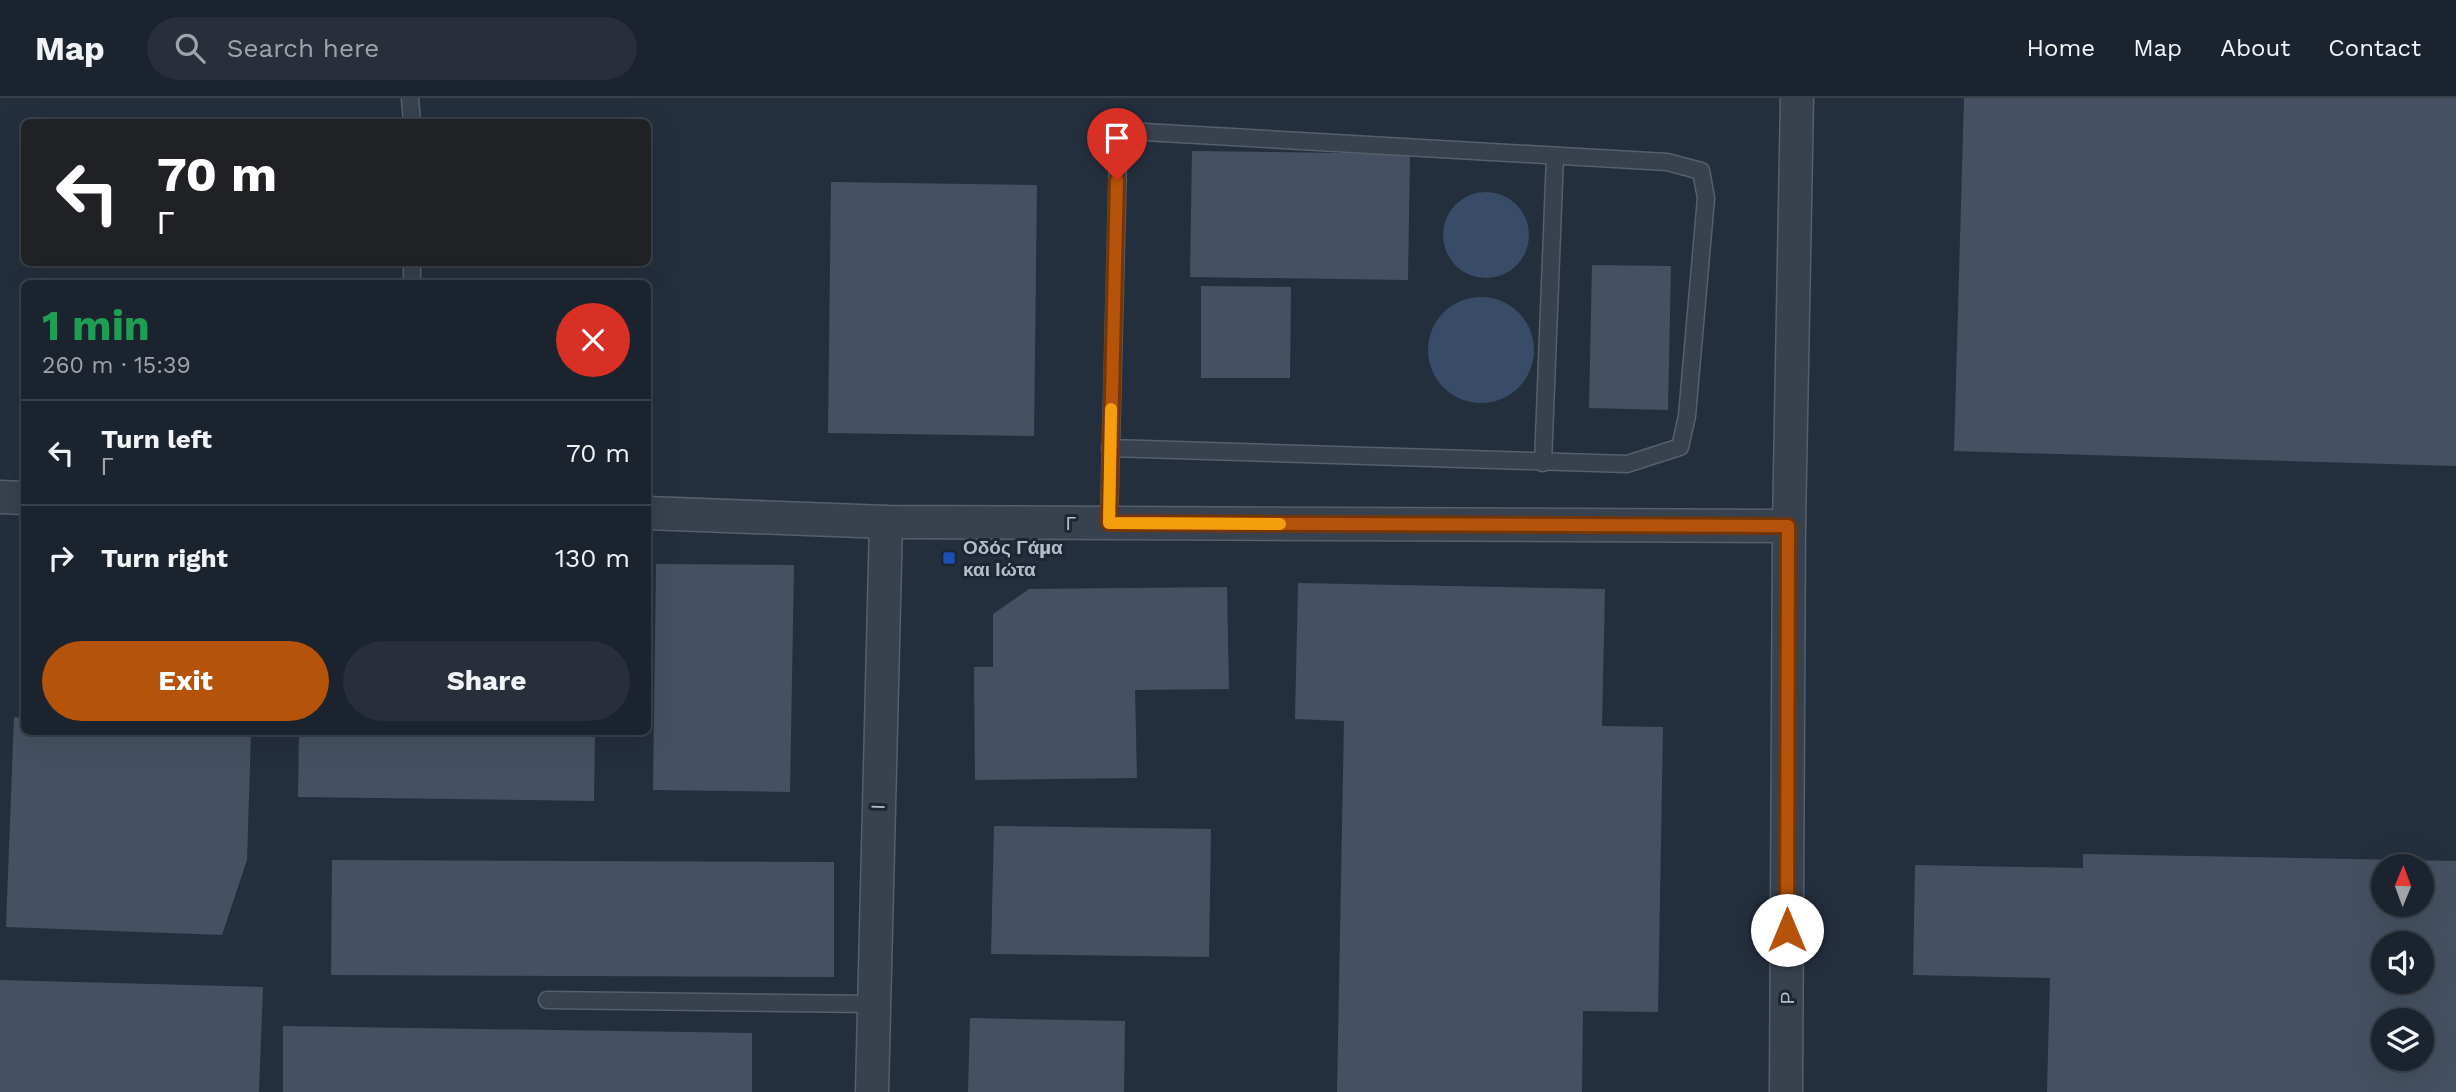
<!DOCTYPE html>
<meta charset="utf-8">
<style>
:root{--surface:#1b232e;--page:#282f3a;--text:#f1f3f6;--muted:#a0a4aa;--line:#39404a;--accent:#b45309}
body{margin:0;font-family:"Work Sans",sans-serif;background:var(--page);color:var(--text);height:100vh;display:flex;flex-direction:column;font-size:26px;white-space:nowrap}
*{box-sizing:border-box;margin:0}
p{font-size:23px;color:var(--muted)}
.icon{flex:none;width:38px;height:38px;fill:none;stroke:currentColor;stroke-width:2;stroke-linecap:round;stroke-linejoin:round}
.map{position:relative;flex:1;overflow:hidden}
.drawer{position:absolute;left:21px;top:182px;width:630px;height:455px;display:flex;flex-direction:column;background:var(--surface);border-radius:10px;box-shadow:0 7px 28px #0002,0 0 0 2px var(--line)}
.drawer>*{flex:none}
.hud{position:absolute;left:21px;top:21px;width:630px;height:147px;border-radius:10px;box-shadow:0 7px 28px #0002,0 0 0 2px var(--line);background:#202124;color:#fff;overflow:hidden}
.needle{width:46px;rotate:1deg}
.controls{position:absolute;left:2371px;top:756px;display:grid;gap:14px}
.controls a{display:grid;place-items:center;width:63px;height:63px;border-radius:50%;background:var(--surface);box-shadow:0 7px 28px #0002,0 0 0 2px var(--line);font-size:35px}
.pin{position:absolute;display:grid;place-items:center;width:60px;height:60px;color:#fff;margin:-72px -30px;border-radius:50% 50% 50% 0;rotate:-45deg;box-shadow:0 0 7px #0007}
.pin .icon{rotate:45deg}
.me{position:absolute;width:77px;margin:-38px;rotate:0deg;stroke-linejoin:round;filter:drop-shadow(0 0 5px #0008)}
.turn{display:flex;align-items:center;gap:24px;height:147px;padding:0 21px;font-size:32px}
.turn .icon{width:91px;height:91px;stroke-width:2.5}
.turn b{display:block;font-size:49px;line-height:60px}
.round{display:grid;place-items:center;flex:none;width:74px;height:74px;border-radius:37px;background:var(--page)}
.overview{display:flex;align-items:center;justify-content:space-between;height:119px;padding:0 21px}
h1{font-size:42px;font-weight:700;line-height:52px;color:#1e9e55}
.action{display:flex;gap:14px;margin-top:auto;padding:14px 21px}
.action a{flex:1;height:80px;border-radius:42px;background:var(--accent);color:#fff;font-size:28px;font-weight:700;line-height:80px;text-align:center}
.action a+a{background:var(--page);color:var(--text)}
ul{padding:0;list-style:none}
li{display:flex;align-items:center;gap:21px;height:105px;padding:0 21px;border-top:2px solid var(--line)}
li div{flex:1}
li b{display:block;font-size:26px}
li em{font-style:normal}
header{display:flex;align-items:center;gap:42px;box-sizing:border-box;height:98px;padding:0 35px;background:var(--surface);border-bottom:2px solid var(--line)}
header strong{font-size:33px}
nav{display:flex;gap:38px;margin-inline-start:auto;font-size:24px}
.search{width:490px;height:63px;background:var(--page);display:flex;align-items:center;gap:18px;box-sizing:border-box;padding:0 24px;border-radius:38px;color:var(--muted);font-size:26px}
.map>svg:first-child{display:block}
.water{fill:#394c67}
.building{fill:#455162;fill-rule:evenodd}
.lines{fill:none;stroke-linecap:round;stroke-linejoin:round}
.lane-casing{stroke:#565f6c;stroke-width:19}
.street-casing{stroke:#565f6c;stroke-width:35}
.lane{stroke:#38414e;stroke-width:16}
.street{stroke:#38414e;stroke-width:32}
.route-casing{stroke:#753606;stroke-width:18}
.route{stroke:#b45309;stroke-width:12}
.slow{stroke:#f59e0b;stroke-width:12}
.transit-dot{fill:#1a4fb4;stroke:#1d2633;stroke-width:2.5}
.labels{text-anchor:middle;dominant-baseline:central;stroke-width:6;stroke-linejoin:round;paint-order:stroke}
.street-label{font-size:19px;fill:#b4bcc9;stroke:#1d2633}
.poi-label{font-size:19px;font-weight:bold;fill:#b4bcc9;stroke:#1d2633;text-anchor:start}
</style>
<header>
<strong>Map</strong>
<div class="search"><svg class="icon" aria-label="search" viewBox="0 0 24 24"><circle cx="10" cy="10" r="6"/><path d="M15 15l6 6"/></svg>Search here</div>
<nav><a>Home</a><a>Map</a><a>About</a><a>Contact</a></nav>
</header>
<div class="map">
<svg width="2456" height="994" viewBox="0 0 2456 994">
<rect width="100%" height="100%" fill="#242f3e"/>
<g class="water">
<circle cx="1486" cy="137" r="43"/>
<circle cx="1481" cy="252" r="53"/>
</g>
<g class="building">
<polygon points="1964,0 2456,0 2456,368 1954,353"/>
<polygon points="1192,53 1410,56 1408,182 1190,179"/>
<polygon points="831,84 1037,87 1034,338 828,335"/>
<polygon points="1592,167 1671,168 1668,312 1589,310"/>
<polygon points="1201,188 1291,189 1290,280 1201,280"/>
<polygon points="656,466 794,467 790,694 653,692"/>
<polygon points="1298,485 1605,491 1602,628 1663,629 1658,914 1583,913 1582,994 1337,994 1344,623 1295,621"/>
<polygon points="1227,489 1229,591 1135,592 1137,680 975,682 974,569 993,569 993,516 1029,491"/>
<polygon points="14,619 24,620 24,634 251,634 247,762 222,837 6,829"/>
<polygon points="299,634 595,634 594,703 298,699"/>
<polygon points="994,728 1211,731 1209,859 991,856"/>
<path d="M2083,756L2456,763V994H2047L2050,880L1913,877L1915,767L2083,770ZM2384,768H2422V807H2384ZM2384,845H2422V884H2384ZM2384,922H2422V961H2384Z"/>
<polygon points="332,762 834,764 834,879 331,877"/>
<polygon points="0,882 263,889 259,994 0,994"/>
<polygon points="970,920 1125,923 1124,994 968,994"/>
<polygon points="283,928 752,935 752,994 283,994"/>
</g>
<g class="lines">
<g class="lane-casing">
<g id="lane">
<polyline points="410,0 412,24"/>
<polyline points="412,186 412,164"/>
<polyline points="1543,365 1555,58"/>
<polyline points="1109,425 1118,61 1128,43 1144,34 1667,64 1701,73 1706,100 1687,318 1680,349 1627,366 1110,350"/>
<polyline points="547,902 872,906"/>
</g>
</g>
<g class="street-casing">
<g id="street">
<polyline points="0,399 24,400"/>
<polyline points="648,415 886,424 1789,428"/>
<polyline points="872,994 886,424"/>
<polyline points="1786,994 1789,428 1797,0"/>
</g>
</g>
<use href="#lane" class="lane"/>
<use href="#street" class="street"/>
</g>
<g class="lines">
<g class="route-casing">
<polyline id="route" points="1117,82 1109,425 1788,428 1787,832"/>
</g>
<use href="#route" class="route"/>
<polyline class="slow" points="1111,311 1109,425 1280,426"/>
</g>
<rect class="transit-dot" x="942" y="453" width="14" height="14" rx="3.5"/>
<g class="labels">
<g class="street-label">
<text x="1071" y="425">Γ</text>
<text transform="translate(878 709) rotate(-88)">Ι</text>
<text transform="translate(1787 900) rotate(-90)">Ρ</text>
</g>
<g class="poi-label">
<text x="963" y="449">Οδός Γάμα<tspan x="963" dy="22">και Ιώτα</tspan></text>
</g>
</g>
</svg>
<div class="controls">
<a><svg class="needle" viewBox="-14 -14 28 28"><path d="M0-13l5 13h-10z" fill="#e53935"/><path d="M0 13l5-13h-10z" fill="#a0a4aa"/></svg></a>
<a><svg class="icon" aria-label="sound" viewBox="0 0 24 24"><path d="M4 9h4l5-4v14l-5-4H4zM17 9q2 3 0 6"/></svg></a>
<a><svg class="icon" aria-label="layers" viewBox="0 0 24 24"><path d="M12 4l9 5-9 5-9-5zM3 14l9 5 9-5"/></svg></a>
</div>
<div class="pin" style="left:1117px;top:82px;background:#d93025"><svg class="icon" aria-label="arrive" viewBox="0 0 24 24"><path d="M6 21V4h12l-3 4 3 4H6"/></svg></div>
<svg class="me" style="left:1787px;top:832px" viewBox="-20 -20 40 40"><circle r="19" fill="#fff"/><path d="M0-13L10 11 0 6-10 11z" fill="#b45309"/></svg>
<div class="hud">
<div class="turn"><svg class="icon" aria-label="left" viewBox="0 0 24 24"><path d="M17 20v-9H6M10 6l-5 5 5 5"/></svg><div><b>70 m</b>Γ</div></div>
</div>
<section class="drawer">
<div class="overview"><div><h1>1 min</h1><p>260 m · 15:39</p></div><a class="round" style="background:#d93025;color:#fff"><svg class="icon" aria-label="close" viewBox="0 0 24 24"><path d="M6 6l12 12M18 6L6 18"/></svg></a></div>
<ul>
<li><svg class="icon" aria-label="left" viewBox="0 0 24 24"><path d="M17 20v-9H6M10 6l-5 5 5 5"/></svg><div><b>Turn left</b><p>Γ</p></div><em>70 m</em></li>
<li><svg class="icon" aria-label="right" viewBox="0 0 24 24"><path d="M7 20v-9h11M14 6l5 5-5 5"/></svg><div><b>Turn right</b></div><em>130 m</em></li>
</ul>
<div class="action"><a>Exit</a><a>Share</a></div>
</section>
</div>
